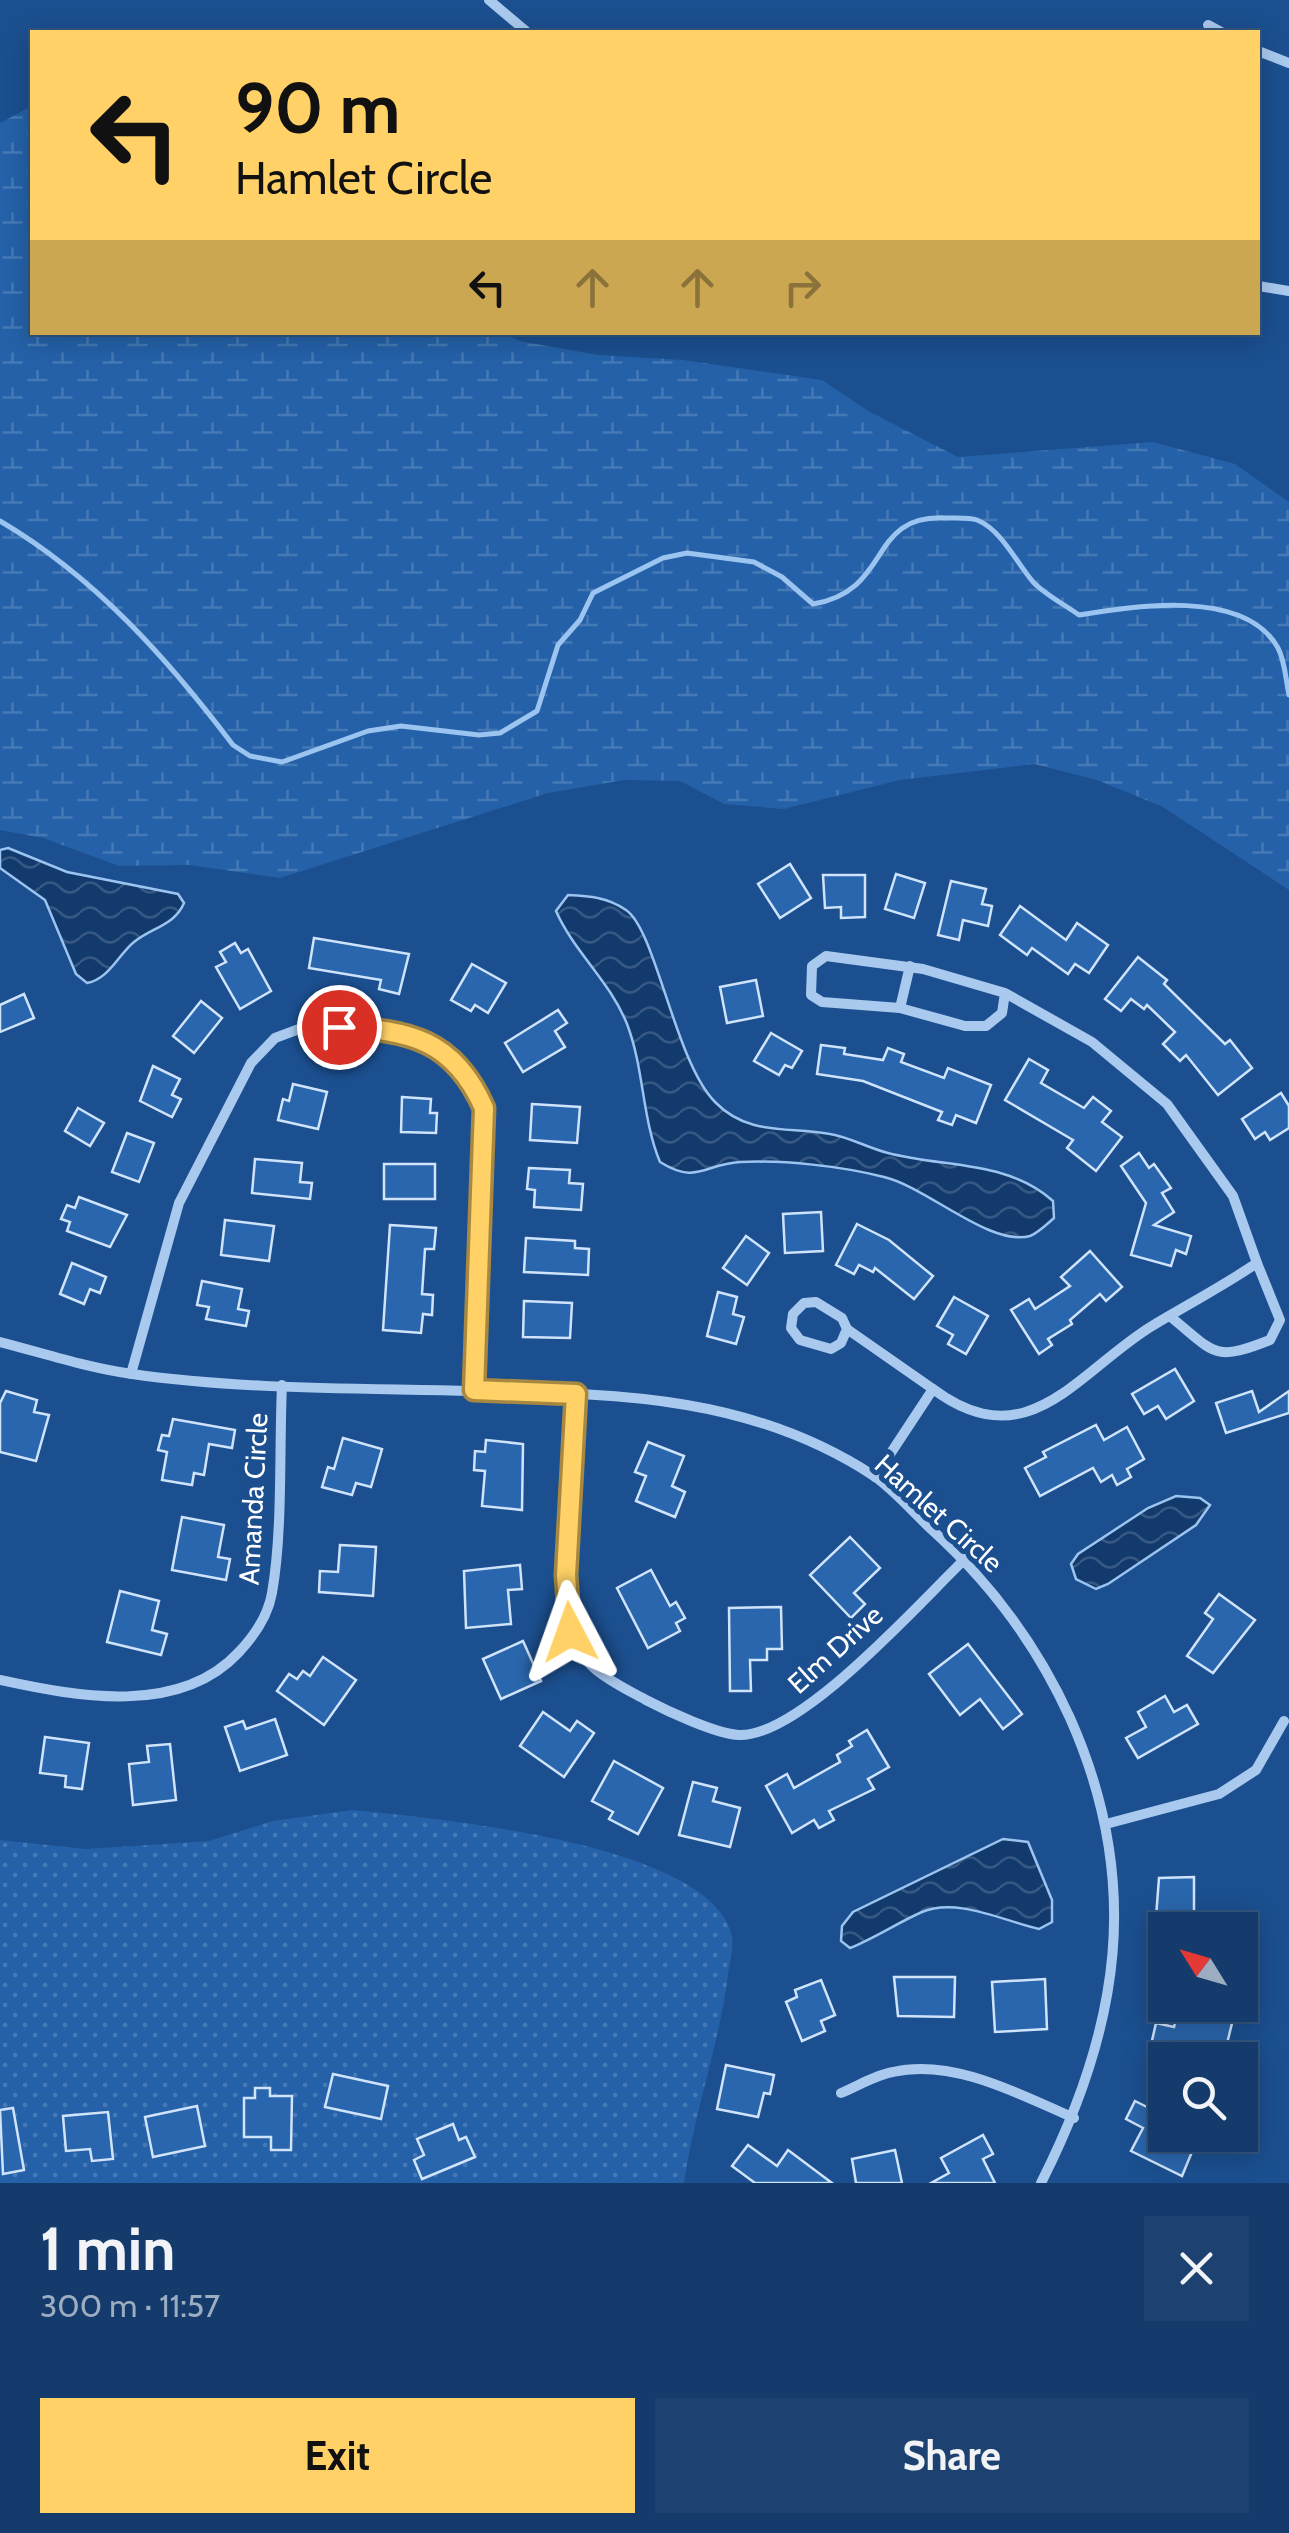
<!DOCTYPE html>
<meta charset="utf-8">
<style>
:root{--surface:#143b6b;--page:#1d4271;--text:#f1f3f6;--muted:#9dadc1;--line:#33557e;--accent:#ffd166}
body{margin:0;font-family:Cabin,sans-serif;background:var(--page);color:var(--text);height:100vh;display:flex;flex-direction:column;font-size:38px;white-space:nowrap}
*{box-sizing:border-box;margin:0}
p{font-size:32px;color:var(--muted)}
.icon{flex:none;width:55px;height:55px;fill:none;stroke:currentColor;stroke-width:2;stroke-linecap:round;stroke-linejoin:round}
.map{position:relative;height:2183px;overflow:hidden}
.panel{display:flex;flex-direction:column;background:var(--surface);flex:1}
.panel>*{flex:none}
.hud{position:absolute;left:30px;top:30px;width:1230px;height:305px;border-radius:0px;box-shadow:0 5px 25px #0003,0 0 0 2px var(--line);background:#ffd166;color:#111;overflow:hidden}
.needle{width:65px;rotate:307deg}
.buttons{position:absolute;left:1148px;top:1912px;display:grid;gap:20px}
.buttons a{display:grid;place-items:center;width:110px;height:110px;border-radius:0px;background:var(--surface);box-shadow:0 5px 25px #0003,0 0 0 2px var(--line);font-size:50px}
.pin{position:absolute;display:grid;place-items:center;width:85px;height:85px;color:#fff;margin:-42px;border:5px solid #fff;border-radius:50%;box-shadow:0 2px 10px #0007}
.me{position:absolute;width:110px;margin:-55px;rotate:356deg;stroke-linejoin:round;filter:drop-shadow(0 0 8px #0008)}
.turn{display:flex;align-items:center;gap:35px;height:210px;padding:0 40px;font-size:45px}
.turn .icon{width:130px;height:130px;stroke-width:2.5}
.turn b{display:block;font-size:70px;line-height:85px}
.lanes{display:flex;align-items:center;height:95px;padding:0 40px;background:#0003;justify-content:center;gap:50px;direction:ltr}
.lanes .off{opacity:.35}
.round{display:grid;place-items:center;flex:none;width:105px;height:105px;border-radius:0px;background:var(--page)}
.summary{display:flex;align-items:center;justify-content:space-between;height:170px;padding:0 40px}
h1{font-size:60px;font-weight:700;line-height:75px}
.cta{display:flex;gap:20px;margin-top:auto;padding:20px 40px}
.cta a{flex:1;height:115px;border-radius:0px;background:var(--accent);color:#111;font-size:40px;font-weight:700;line-height:115px;text-align:center}
.cta a+a{background:var(--page);color:var(--text)}
.map>svg:first-child{display:block}
.grass{fill:url(#grass-dots)}
.wetland{fill:url(#wetland-marsh)}
.water{fill:url(#water-waves);stroke:#9cc4f0;stroke-width:2.5}
.lines{fill:none;stroke-linecap:round;stroke-linejoin:round}
.stream{stroke:#9cc4f0;stroke-width:5}
.building{fill:#2a66ad;stroke:#cfe3fa;stroke-width:2.5}
.minor{stroke:#a9c9ee;stroke-width:10}
.route-casing{stroke:#a68842;stroke-width:25}
.route{stroke:#ffd166;stroke-width:18}
.labels{text-anchor:middle;dominant-baseline:central;stroke-width:10;stroke-linejoin:round;paint-order:stroke}
.street-label{font-size:28px;fill:#fff;stroke:#1b4f8f}
</style>
<div class="map">
<svg width="1289" height="2183" viewBox="0 0 1289 2183">
<defs>
<pattern id="grass-dots" width="8" height="8" patternUnits="userSpaceOnUse" patternTransform="scale(2.5)"><rect width="8" height="8" fill="#2461a8"/><path d="M2 2h.1M6 6h.1" fill="none" stroke="#4579b5" stroke-width="1.8" stroke-linecap="round"/></pattern>
<pattern id="wetland-marsh" width="20" height="14" patternUnits="userSpaceOnUse" patternTransform="scale(2.5)"><rect width="20" height="14" fill="#2461a8"/><path d="M1 5h8M5 5V1M11 12h8M15 12V8" fill="none" stroke="#4579b5"/></pattern>
<pattern id="water-waves" width="16" height="10" patternUnits="userSpaceOnUse" patternTransform="scale(2.5)"><rect width="16" height="10" fill="#123a6d"/><path d="M0 5q4-4 8 0t8 0" fill="none" stroke="#365883"/></pattern>
</defs>
<rect width="100%" height="100%" fill="#1b4f8f"/>
<path class="grass" d="M352,1810C432,1818 715,1843 732,1937C734,1948 729,1964 728,1975C719,2046 694,2113 684,2183H0V1840L86,1849L209,1841L273,1821Z"/>
<polygon class="wetland" points="32,106 32,332 503,333 519,341 598,355 683,360 822,380 870,412 958,457 1153,442 1235,464 1289,502 1289,890 1163,807 1097,780 1034,764 900,780 784,809 724,804 680,781 624,780 548,793 280,878 189,865 119,866 43,838 0,830 0,123"/>
<g class="water">
<path d="M8,848L67,872L178,894L184,903C175,925 151,928 134,942C118,955 109,979 87,983L76,974L45,900L0,868V850Z"/>
<path d="M568,895C589,896 607,897 626,910C656,930 675,1062 715,1102C749,1137 790,1126 830,1134C849,1137 868,1148 888,1153C945,1168 1007,1160 1053,1201L1054,1218C1047,1224 1038,1233 1030,1236C990,1247 927,1187 884,1177C841,1166 784,1160 740,1162C704,1164 697,1185 660,1162C642,1119 644,1068 627,1024C610,981 574,952 556,911Z"/>
<polygon points="1176,1496 1200,1498 1210,1505 1196,1525 1108,1584 1096,1589 1076,1579 1071,1564 1078,1554 1148,1508"/>
<path d="M1003,1839L1028,1842L1052,1900V1922L1039,1929C1004,1921 956,1897 922,1912C897,1923 875,1938 850,1948L841,1941L842,1926L853,1912Z"/>
</g>
<g class="lines">
<path class="stream" d="M0,521C95,577 167,658 233,745L250,756L282,762L368,731L401,726L479,735L500,733L537,711L558,645L580,620L593,593L663,558L687,553L754,562L782,577L813,604C894,590 866,514 946,518C955,518 969,517 977,520C1002,530 1017,564 1034,583C1046,595 1065,605 1079,615C1134,606 1245,588 1278,648C1285,661 1286,681 1289,695"/>
</g>
<g class="building">
<polygon points="790,864 811,898 780,918 758,884"/>
<polygon points="896,874 925,883 914,918 885,909"/>
<polygon points="823,875 865,875 865,917 841,918 841,907 825,908"/>
<polygon points="951,881 986,889 982,904 992,906 988,926 963,920 959,940 938,935"/>
<polygon points="1020,906 1066,940 1077,923 1108,945 1089,973 1075,964 1068,974 1032,948 1027,955 1000,935"/>
<polygon points="314,938 409,954 399,994 379,989 381,980 309,968"/>
<polygon points="235,943 241,953 248,949 271,991 240,1009 216,967 226,962 220,952"/>
<polygon points="1138,957 1167,980 1164,984 1225,1044 1230,1040 1252,1068 1218,1095 1186,1055 1180,1061 1163,1044 1175,1032 1147,1005 1144,1009 1131,999 1121,1011 1105,999"/>
<polygon points="472,964 506,983 488,1013 475,1005 471,1011 451,1000"/>
<polygon points="756,980 763,1016 727,1023 720,987"/>
<polygon points="24,994 34,1018 0,1032 0,1005"/>
<polygon points="201,1001 222,1018 194,1053 173,1036"/>
<polygon points="558,1010 567,1023 555,1031 565,1047 523,1072 505,1043"/>
<polygon points="771,1033 802,1051 792,1068 785,1065 779,1075 754,1061"/>
<polygon points="821,1045 845,1048 844,1054 883,1060 888,1048 904,1054 901,1062 944,1078 948,1068 991,1085 976,1123 956,1115 952,1125 938,1120 942,1112 863,1081 817,1074"/>
<polygon points="1029,1059 1048,1070 1041,1083 1084,1108 1093,1097 1111,1111 1102,1122 1122,1137 1096,1171 1067,1148 1073,1140 1005,1100"/>
<polygon points="153,1066 180,1079 172,1095 181,1099 172,1117 140,1101"/>
<polygon points="293,1084 327,1092 318,1129 278,1120 283,1099 289,1101"/>
<polygon points="1281,1093 1289,1106 1289,1128 1270,1140 1265,1132 1255,1139 1242,1119"/>
<polygon points="402,1097 431,1099 430,1113 437,1113 436,1133 401,1132"/>
<polygon points="532,1104 580,1107 577,1143 530,1140"/>
<polygon points="78,1108 104,1123 90,1146 65,1131"/>
<polygon points="127,1133 154,1143 139,1182 112,1172"/>
<polygon points="1139,1153 1149,1168 1154,1164 1171,1188 1162,1193 1174,1212 1154,1225 1191,1236 1186,1254 1176,1250 1171,1266 1131,1255 1146,1203 1121,1166"/>
<polygon points="255,1159 302,1163 300,1182 312,1183 310,1199 252,1193"/>
<rect x="384" y="1164" width="51" height="35"/>
<polygon points="529,1168 570,1170 569,1183 583,1184 581,1210 534,1207 535,1190 527,1189"/>
<polygon points="79,1197 127,1215 110,1247 67,1231 70,1222 61,1219 67,1205 75,1208"/>
<polygon points="821,1212 823,1251 785,1253 783,1214"/>
<polygon points="225,1220 274,1226 269,1261 221,1255"/>
<polygon points="857,1224 889,1240 933,1276 914,1299 875,1268 873,1272 859,1265 854,1274 836,1265"/>
<polygon points="390,1225 436,1228 434,1249 425,1249 422,1294 433,1295 432,1315 423,1314 421,1333 383,1330"/>
<polygon points="746,1236 769,1253 747,1285 723,1268"/>
<polygon points="526,1238 575,1241 575,1248 589,1249 588,1275 524,1272"/>
<polygon points="1090,1251 1122,1287 1106,1301 1100,1294 1070,1320 1072,1324 1048,1339 1052,1345 1039,1354 1011,1310 1029,1299 1035,1309 1070,1286 1061,1277"/>
<polygon points="72,1263 106,1277 100,1293 90,1289 84,1304 60,1294"/>
<polygon points="202,1281 242,1289 238,1309 249,1311 246,1326 206,1319 209,1307 197,1305"/>
<polygon points="718,1292 737,1297 733,1314 744,1317 736,1344 707,1336"/>
<polygon points="954,1297 988,1316 966,1354 948,1344 953,1335 937,1326"/>
<polygon points="524,1301 572,1303 570,1338 523,1337"/>
<polygon points="1175,1369 1194,1401 1166,1419 1158,1406 1144,1414 1132,1394"/>
<polygon points="6,1391 37,1400 34,1412 49,1415 36,1461 0,1452 0,1403"/>
<polygon points="1252,1391 1259,1412 1289,1391 1289,1413 1226,1433 1216,1403"/>
<polygon points="173,1419 235,1430 232,1448 209,1444 204,1475 194,1473 192,1485 162,1480 167,1452 158,1450 162,1435 169,1436"/>
<polygon points="1096,1425 1104,1440 1127,1427 1144,1459 1127,1469 1131,1477 1117,1485 1112,1475 1101,1482 1093,1468 1040,1496 1025,1468 1046,1457 1043,1452"/>
<polygon points="343,1438 382,1449 371,1487 356,1483 352,1495 322,1487 328,1467 334,1469"/>
<polygon points="486,1440 523,1444 522,1510 482,1506 485,1471 474,1470 475,1451 485,1452"/>
<polygon points="648,1442 684,1456 672,1486 685,1492 675,1517 636,1501 646,1476 635,1472"/>
<polygon points="182,1517 224,1525 218,1557 230,1559 226,1580 172,1570"/>
<polygon points="850,1537 880,1568 854,1593 865,1604 851,1618 810,1575"/>
<polygon points="340,1545 376,1547 373,1596 319,1592 320,1571 338,1572"/>
<polygon points="520,1565 522,1589 508,1590 511,1624 466,1628 464,1571"/>
<polygon points="651,1570 670,1606 676,1602 685,1618 676,1623 680,1631 648,1648 617,1588"/>
<polygon points="120,1591 159,1601 152,1630 167,1634 161,1655 107,1642"/>
<polygon points="1219,1594 1255,1620 1213,1673 1187,1656 1213,1619 1205,1613"/>
<polygon points="781,1607 782,1649 767,1649 767,1660 750,1660 751,1691 730,1691 729,1608"/>
<polygon points="523,1641 541,1681 501,1699 483,1659"/>
<polygon points="968,1644 1022,1714 1003,1729 980,1699 960,1715 929,1674"/>
<polygon points="323,1657 356,1680 324,1725 277,1691 289,1674 297,1679 303,1671 310,1676"/>
<polygon points="1165,1696 1174,1712 1187,1705 1198,1724 1138,1758 1126,1738 1146,1727 1138,1712"/>
<polygon points="543,1712 570,1731 577,1721 594,1733 564,1777 520,1746"/>
<polygon points="275,1719 287,1755 240,1771 225,1727 243,1721 246,1729"/>
<polygon points="867,1730 889,1767 868,1779 874,1789 829,1811 834,1820 819,1828 814,1820 792,1833 766,1786 787,1774 794,1788 840,1762 837,1755 852,1746 849,1741"/>
<polygon points="45,1737 89,1743 82,1789 65,1787 66,1776 40,1773"/>
<polygon points="170,1744 176,1800 133,1805 129,1764 149,1762 147,1746"/>
<polygon points="614,1761 663,1788 638,1834 609,1819 613,1812 592,1801"/>
<polygon points="693,1782 717,1788 713,1801 740,1808 730,1847 679,1835"/>
<polygon points="1194,1877 1194,1930 1155,1930 1159,1878"/>
<polygon points="894,1977 955,1977 954,2017 898,2016"/>
<polygon points="1045,1979 1047,2029 995,2032 992,1982"/>
<polygon points="821,1980 835,2015 821,2021 825,2031 802,2041 786,2002 797,1997 795,1990"/>
<polygon points="1179,2005 1235,2011 1223,2060 1151,2045 1156,2023 1174,2027"/>
<polygon points="726,2065 774,2075 770,2094 764,2093 758,2117 717,2109"/>
<polygon points="333,2074 388,2086 381,2119 325,2107"/>
<polygon points="255,2088 270,2088 270,2096 292,2096 291,2150 271,2150 271,2137 244,2137 244,2098 255,2098"/>
<polygon points="1135,2101 1165,2116 1165,2135 1199,2135 1182,2176 1131,2151 1143,2128 1126,2119"/>
<polygon points="197,2106 205,2146 153,2157 145,2117"/>
<polygon points="13,2108 24,2170 3,2174 0,2110"/>
<polygon points="108,2112 113,2159 92,2161 90,2149 66,2151 63,2116"/>
<polygon points="453,2124 459,2140 466,2137 475,2157 422,2179 414,2160 424,2155 417,2139"/>
<polygon points="983,2135 993,2154 983,2159 995,2183 931,2183 949,2173 941,2158"/>
<polygon points="748,2145 777,2166 788,2150 832,2183 755,2183 732,2166"/>
<polygon points="895,2150 902,2183 856,2183 852,2159"/>
</g>
<g class="lines">
<g class="minor">
<polyline points="489,0 527,32"/>
<polyline points="1208,25 1221,32"/>
<polyline points="1258,51 1289,63"/>
<polyline points="1258,286 1289,291"/>
<polyline points="900,1008 910,966"/>
<polygon points="816,1302 842,1318 847,1329 841,1343 831,1349 800,1340 791,1328 793,1314 804,1303"/>
<path d="M1172,1318C1216,1354 1214,1362 1270,1340L1280,1320L1257,1263"/>
<polyline points="847,1329 933,1389"/>
<path d="M0,1342C43,1353 88,1368 132,1374C244,1390 360,1388 472,1391C616,1394 749,1394 874,1476C894,1490 912,1511 930,1528C990,1582 1037,1645 1070,1718C1143,1882 1120,2027 1041,2183"/>
<polyline points="131,1374 179,1203 251,1063 275,1038 307,1026 371,1028 437,1045 470,1076 484,1108 474,1391"/>
<path d="M576,1394C572,1455 555,1575 570,1631C580,1668 615,1683 646,1700C667,1711 716,1734 739,1735C801,1737 919,1603 965,1559"/>
<path d="M875,1477L933,1389C1028,1460 1077,1372 1152,1326C1187,1305 1223,1286 1257,1263L1233,1196L1167,1104L1092,1042L1005,993L923,969L826,956L812,966L811,995L822,1002L900,1008L965,1026H986L1002,1013L1005,993"/>
<path d="M0,1680C78,1697 180,1716 239,1652C255,1635 268,1616 272,1593C283,1530 279,1450 282,1385"/>
<polyline points="1106,1824 1219,1794 1256,1770 1284,1721"/>
<path d="M841,2093C858,2086 875,2075 893,2072C953,2058 1021,2095 1074,2118"/>
</g>
</g>
<g class="lines">
<g class="route-casing">
<path id="route" d="M339,1027C410,1030 454,1040 484,1108L474,1390L576,1394L566,1575L570,1632"/>
</g>
<use href="#route" class="route"/>
</g>
<g class="labels">
<g class="street-label">
<text transform="translate(253 1499) rotate(-87)">Amanda Circle</text>
<text transform="translate(939 1513) rotate(42)">Hamlet Circle</text>
<text transform="translate(835 1649) rotate(-42)">Elm Drive</text>
</g>
</g>
</svg>
<div class="buttons">
<a><svg class="needle" viewBox="-14 -14 28 28"><path d="M0-13l5 13h-10z" fill="#e53935"/><path d="M0 13l5-13h-10z" fill="#9dadc1"/></svg></a>
<a><svg class="icon" aria-label="search" viewBox="0 0 24 24"><circle cx="10" cy="10" r="6"/><path d="M15 15l6 6"/></svg></a>
</div>
<div class="pin" style="left:339px;top:1027px;background:#d93025"><svg class="icon" aria-label="arrive" viewBox="0 0 24 24"><path d="M6 21V4h12l-3 4 3 4H6"/></svg></div>
<svg class="me" style="left:570px;top:1632px" viewBox="-20 -20 40 40"><path d="M0-17L14 15 0 8-14 15z" fill="#ffd166" stroke="#fff" stroke-width="4"/></svg>
<div class="hud">
<div class="turn"><svg class="icon" aria-label="left" viewBox="0 0 24 24"><path d="M17 20v-9H6M10 6l-5 5 5 5"/></svg><div><b>90 m</b>Hamlet Circle</div></div>
<div class="lanes"><svg class="icon" aria-label="left" viewBox="0 0 24 24"><path d="M17 20v-9H6M10 6l-5 5 5 5"/></svg><svg class="icon off" aria-label="ahead" viewBox="0 0 24 24"><path d="M12 20V5M6 11l6-6 6 6"/></svg><svg class="icon off" aria-label="ahead" viewBox="0 0 24 24"><path d="M12 20V5M6 11l6-6 6 6"/></svg><svg class="icon off" aria-label="right" viewBox="0 0 24 24"><path d="M7 20v-9h11M14 6l5 5-5 5"/></svg></div>
</div>
</div>
<section class="panel">
<div class="summary"><div><h1>1 min</h1><p>300 m · 11:57</p></div><a class="round"><svg class="icon" aria-label="close" viewBox="0 0 24 24"><path d="M6 6l12 12M18 6L6 18"/></svg></a></div>
<div class="cta"><a>Exit</a><a>Share</a></div>
</section>
